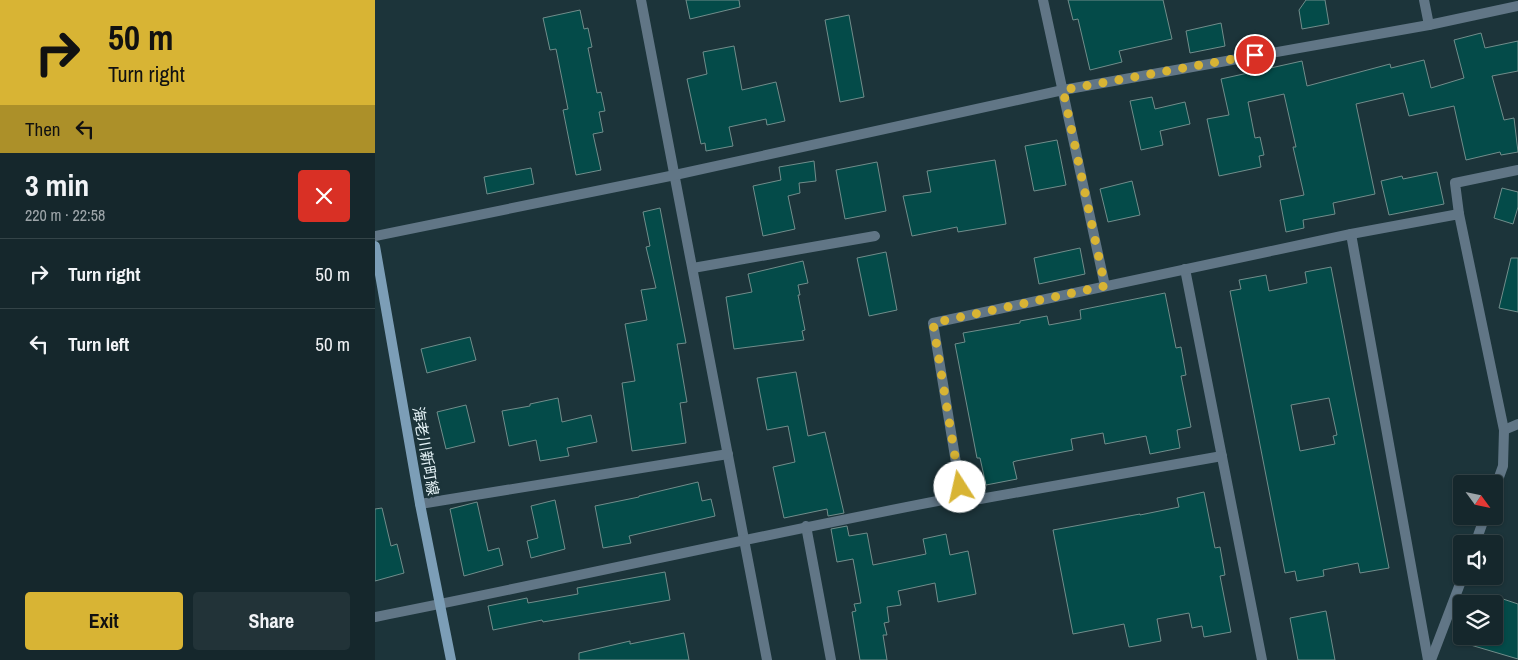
<!DOCTYPE html>
<meta charset="utf-8">
<style>
:root{--surface:#15272c;--page:#223338;--text:#f1f3f6;--muted:#9da5a9;--line:#344448;--accent:#d8b434}
body{margin:0;font-family:"Archivo Narrow","Noto Sans JP",sans-serif;background:var(--page);color:var(--text);height:100vh;display:flex;flex-direction:column;font-size:19px;white-space:nowrap}
*{box-sizing:border-box;margin:0}
p{font-size:16px;color:var(--muted)}
.icon{flex:none;width:28px;height:28px;fill:none;stroke:currentColor;stroke-width:2;stroke-linecap:round;stroke-linejoin:round}
.map{position:relative;flex:1;overflow:hidden}
.side{display:flex;flex-direction:column;background:var(--surface);width:375px}
.side>*{flex:none}
.guide{background:#d8b434;color:#111;overflow:hidden}
.needle{width:32px;rotate:123deg}
.controls{position:absolute;left:1078px;top:475px;display:grid;gap:10px}
.controls a{display:grid;place-items:center;width:50px;height:50px;border-radius:5px;background:var(--surface);box-shadow:0 1px 4px #0004,0 0 0 1px var(--line);font-size:25px}
.pin{position:absolute;display:grid;place-items:center;width:42px;height:42px;color:#fff;margin:-21px;border:2px solid #fff;border-radius:50%;box-shadow:0 1px 5px #0007}
.me{position:absolute;width:55px;margin:-28px;rotate:350deg;stroke-linejoin:round;filter:drop-shadow(0 0 4px #0008)}
.turn{display:flex;align-items:center;gap:18px;height:105px;padding:0 25px;font-size:22px}
.turn .icon{width:65px;height:65px;stroke-width:2.5}
.turn b{display:block;font-size:35px;line-height:42px}
.then{display:flex;align-items:center;height:48px;padding:0 25px;background:#0003;gap:10px;font-size:19px}
.round{display:grid;place-items:center;flex:none;width:52px;height:52px;border-radius:5px;background:var(--page)}
.headline{display:flex;align-items:center;justify-content:space-between;height:85px;padding:0 25px}
h1{font-size:30px;font-weight:800;line-height:38px}
.action{display:flex;gap:10px;margin-top:auto;padding:10px 25px}
.action a{flex:1;height:58px;border-radius:5px;background:var(--accent);color:#111;font-size:20px;font-weight:800;line-height:58px;text-align:center}
.action a+a{background:var(--page);color:var(--text)}
ul{padding:0;list-style:none}
li{display:flex;align-items:center;gap:15px;height:70px;padding:0 25px;border-top:1px solid var(--line)}
li div{flex:1}
li b{display:block;font-size:19px}
li em{font-style:normal}
main{display:flex;flex:1;min-height:0}
.map>svg:first-child{display:block}
.building{fill:#044b49;stroke:#718d8b;fill-rule:evenodd}
.lines{fill:none;stroke-linecap:round;stroke-linejoin:round}
.lane{stroke:#617686;stroke-width:10}
.street{stroke:#617686;stroke-width:10}
.secondary{stroke:#7c9eb7;stroke-width:10}
.route{stroke:#d8b434;stroke-width:9;stroke-dasharray:0 16.2}
.labels{text-anchor:middle;dominant-baseline:central;stroke-width:5;stroke-linejoin:round;paint-order:stroke}
.street-label{font-size:15px;fill:#e5f3f7;stroke:#1c343a}
</style>
<main>
<section class="side">
<div class="guide">
<div class="turn"><svg class="icon" aria-label="right" viewBox="0 0 24 24"><path d="M7 20v-9h11M14 6l5 5-5 5"/></svg><div><b>50 m</b>Turn right</div></div>
<div class="then">Then<svg class="icon" aria-label="left" viewBox="0 0 24 24"><path d="M17 20v-9H6M10 6l-5 5 5 5"/></svg></div>
</div>
<div class="headline"><div><h1>3 min</h1><p>220 m · 22:58</p></div><a class="round" style="background:#d93025;color:#fff"><svg class="icon" aria-label="close" viewBox="0 0 24 24"><path d="M6 6l12 12M18 6L6 18"/></svg></a></div>
<ul>
<li><svg class="icon" aria-label="right" viewBox="0 0 24 24"><path d="M7 20v-9h11M14 6l5 5-5 5"/></svg><div><b>Turn right</b></div><em>50 m</em></li>
<li><svg class="icon" aria-label="left" viewBox="0 0 24 24"><path d="M17 20v-9H6M10 6l-5 5 5 5"/></svg><div><b>Turn left</b></div><em>50 m</em></li>
</ul>
<div class="action"><a>Exit</a><a>Share</a></div>
</section>
<div class="map">
<svg width="1143" height="660" viewBox="0 0 1143 660">
<rect width="100%" height="100%" fill="#1c343a"/>
<g class="building">
<polygon points="311,0 364,0 365,7 315,19"/>
<polygon points="693,0 788,0 797,39 744,51 747,62 715,70 703,19 698,20"/>
<polygon points="931,0 950,0 954,24 927,29 924,10"/>
<polygon points="205,10 209,29 213,28 217,47 213,48 222,93 226,92 230,111 224,112 228,132 218,134 226,170 201,175 188,110 193,109 181,49 175,50 168,18"/>
<polygon points="474,15 489,97 465,102 450,20"/>
<polygon points="846,23 850,46 815,53 811,31"/>
<polygon points="1106,33 1110,48 1143,41 1143,71 1117,76 1129,120 1139,118 1143,152 1126,155 1125,152 1091,160 1079,106 1034,116 1028,93 981,104 1000,194 958,203 960,214 928,220 929,228 911,232 905,200 929,195 918,147 921,147 909,94 873,102 880,138 885,137 889,155 884,156 886,167 844,176 832,119 854,115 846,79 927,61 932,86 1015,64 1016,68 1049,60 1056,88 1089,78 1079,40"/>
<polygon points="359,46 367,90 401,82 410,121 392,125 391,119 354,127 358,146 331,151 330,143 326,144 312,79 332,74 328,52"/>
<polygon points="777,97 780,109 810,102 815,124 785,131 788,145 766,150 755,101"/>
<polygon points="682,140 691,185 659,191 650,146"/>
<polygon points="620,160 631,224 583,232 582,227 537,236 528,196 556,192 552,171"/>
<polygon points="439,161 441,181 424,183 425,193 413,196 420,229 388,236 378,186 406,180 404,167"/>
<polygon points="502,162 511,211 470,219 461,170"/>
<polygon points="156,168 159,184 112,194 109,177"/>
<polygon points="1062,172 1069,204 1014,215 1006,181 1027,176 1028,179"/>
<polygon points="757,181 765,215 733,222 725,189"/>
<polygon points="1127,188 1143,192 1143,207 1138,224 1119,218"/>
<polygon points="285,208 311,343 302,344 312,402 305,403 311,443 257,451 247,383 260,381 250,324 272,320 266,290 281,288 271,247 275,246 268,212"/>
<polygon points="705,248 710,274 664,284 659,258"/>
<polygon points="511,252 522,310 494,316 482,258"/>
<polygon points="1136,258 1143,258 1143,312 1124,308"/>
<polygon points="428,261 433,283 423,285 425,295 423,295 430,330 427,331 429,340 359,349 351,297 377,292 373,274"/>
<path d="M956,267L1014,568L985,573L983,563L948,570L949,576L922,581L920,571L910,573L855,291L866,289L864,280L891,275L894,291L932,283L930,272ZM954,398L962,435L958,436L960,444L925,451L916,405Z"/>
<polygon points="790,293 801,348 806,347 811,375 806,376 816,427 802,430 805,448 775,454 771,436 730,444 728,433 696,439 698,450 641,461 638,462 642,479 611,485 605,458 602,458 580,344 590,342 588,333 645,323 645,321 672,316 674,325 706,319 705,310"/>
<polygon points="95,337 101,360 52,373 46,349"/>
<polygon points="421,372 433,436 450,432 469,513 453,516 452,509 409,518 398,467 420,462 413,426 392,430 382,378"/>
<polygon points="183,398 187,422 216,415 222,442 192,448 194,456 165,461 161,440 134,446 127,411 155,406 155,404"/>
<polygon points="91,405 100,442 71,449 62,412"/>
<polygon points="323,482 327,501 336,499 340,516 254,536 256,543 228,548 220,506 264,497 264,496"/>
<polygon points="829,492 840,548 845,547 850,575 845,576 856,632 829,637 827,626 817,628 814,613 782,619 786,641 754,647 749,624 698,634 678,530 765,514 765,515 804,507 802,498"/>
<polygon points="180,500 190,549 156,558 152,541 163,538 156,506"/>
<polygon points="102,502 113,551 124,548 128,565 89,576 75,509"/>
<polygon points="7,508 16,546 22,544 29,573 0,581 0,509"/>
<polygon points="472,526 474,536 492,533 498,565 551,554 548,539 571,534 575,555 593,551 601,594 563,602 560,583 523,591 526,605 512,607 514,622 509,623 512,635 508,635 512,660 485,660 477,612 481,611 479,604 486,603 478,559 462,562 456,529"/>
<polygon points="290,572 295,600 168,622 167,620 118,630 113,606 152,598 153,603 203,594 202,588"/>
<polygon points="1119,596 1143,604 1143,659 1082,641 1082,636 1119,636"/>
<polygon points="951,611 960,660 923,660 915,618"/>
<polygon points="309,633 314,660 204,660 204,653 255,641 255,644"/>
</g>
<g class="lines">
<g class="lane">
<polyline points="810,269 887,660"/>
<polyline points="582,492 605,499 847,456"/>
<polyline points="431,526 456,660"/>
</g>
<g class="street">
<polyline points="266,0 392,660"/>
<polyline points="668,0 730,286"/>
<polyline points="1049,0 1054,25"/>
<polyline points="1084,214 1080,183 1143,170"/>
<polyline points="976,234 1053,660"/>
<polyline points="0,236 300,175 688,90 1054,25 1143,6"/>
<polyline points="318,268 500,236"/>
<polyline points="1129,430 1143,424"/>
<polyline points="45,504 353,454"/>
<polyline points="1100,544 1110,516"/>
<path d="M0,617C193,579 385,535 578,498L585,487L558,323L976,234L1084,214L1129,430L1128,466L1119,491"/>
<polyline points="1056,660 1088,576"/>
</g>
<polyline class="secondary" points="0,246 45,504 76,660"/>
</g>
<g class="lines">
<polyline class="route" points="585,487 558,323 730,286 688,90 880,55"/>
</g>
<g class="labels">
<g class="street-label">
<text transform="translate(51 451) rotate(80)">海老川新町線</text>
</g>
</g>
</svg>
<div class="controls">
<a><svg class="needle" viewBox="-14 -14 28 28"><path d="M0-13l5 13h-10z" fill="#e53935"/><path d="M0 13l5-13h-10z" fill="#9da5a9"/></svg></a>
<a><svg class="icon" aria-label="sound" viewBox="0 0 24 24"><path d="M4 9h4l5-4v14l-5-4H4zM17 9q2 3 0 6"/></svg></a>
<a><svg class="icon" aria-label="layers" viewBox="0 0 24 24"><path d="M12 4l9 5-9 5-9-5zM3 14l9 5 9-5"/></svg></a>
</div>
<div class="pin" style="left:880px;top:55px;background:#d93025"><svg class="icon" aria-label="arrive" viewBox="0 0 24 24"><path d="M6 21V4h12l-3 4 3 4H6"/></svg></div>
<svg class="me" style="left:585px;top:487px" viewBox="-20 -20 40 40"><circle r="19" fill="#fff"/><path d="M0-13L10 11 0 6-10 11z" fill="#d8b434"/></svg>
</div>
</main>
